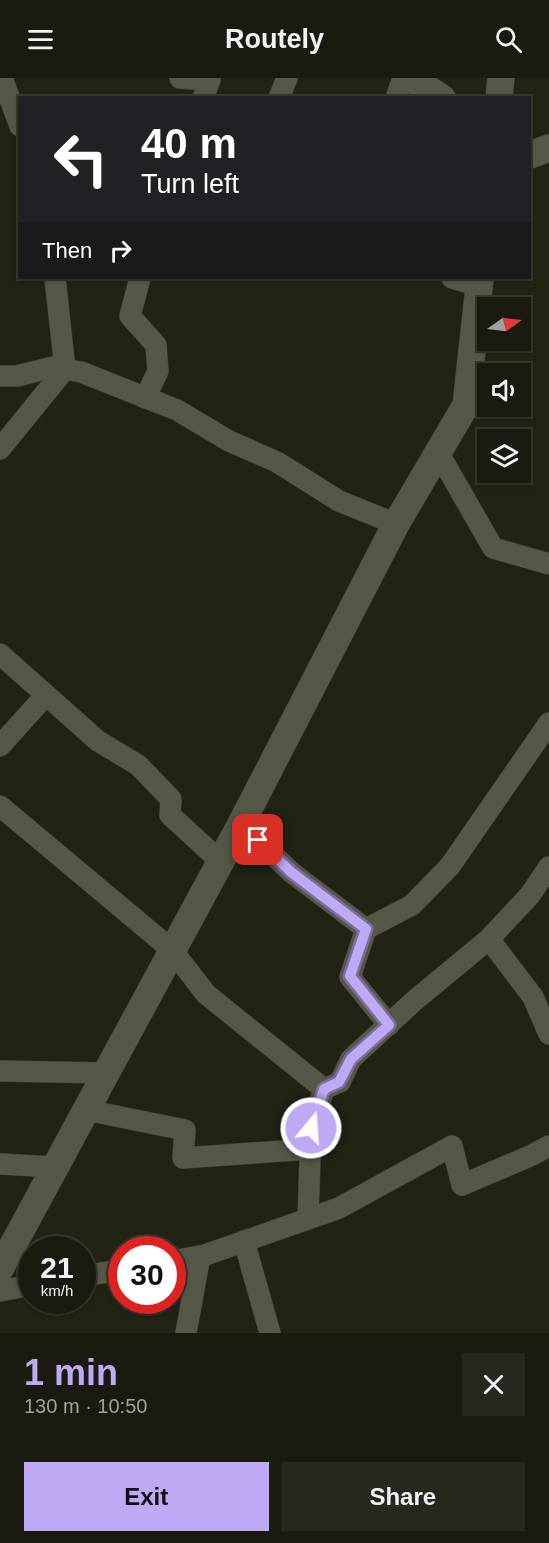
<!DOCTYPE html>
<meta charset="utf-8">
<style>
:root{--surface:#191a10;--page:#26271e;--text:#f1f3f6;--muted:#9fa19f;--line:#373830;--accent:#bea9f4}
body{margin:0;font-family:Arial,sans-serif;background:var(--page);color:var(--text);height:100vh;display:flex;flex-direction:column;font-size:22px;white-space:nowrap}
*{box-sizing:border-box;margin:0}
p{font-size:20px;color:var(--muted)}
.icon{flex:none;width:33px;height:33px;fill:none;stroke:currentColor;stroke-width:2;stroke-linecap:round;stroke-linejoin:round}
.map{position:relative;height:1255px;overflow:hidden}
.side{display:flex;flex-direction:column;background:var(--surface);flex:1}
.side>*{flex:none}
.guide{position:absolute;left:18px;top:18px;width:513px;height:183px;border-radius:0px;box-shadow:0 2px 4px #0004,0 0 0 2px var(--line);background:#202124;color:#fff;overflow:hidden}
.needle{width:39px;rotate:76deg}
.buttons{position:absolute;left:477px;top:219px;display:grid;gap:12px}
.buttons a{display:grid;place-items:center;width:54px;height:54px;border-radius:0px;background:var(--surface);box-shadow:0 2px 4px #0004,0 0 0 2px var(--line);font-size:30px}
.speed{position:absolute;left:18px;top:1158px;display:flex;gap:12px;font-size:30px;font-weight:700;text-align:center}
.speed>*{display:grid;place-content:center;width:78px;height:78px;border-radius:50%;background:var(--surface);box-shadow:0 2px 4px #0004,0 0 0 2px var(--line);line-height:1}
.speed small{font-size:15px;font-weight:400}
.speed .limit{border:9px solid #d22;background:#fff;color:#111}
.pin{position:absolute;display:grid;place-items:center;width:51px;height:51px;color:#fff;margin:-26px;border-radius:12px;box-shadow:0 3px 9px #0006}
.me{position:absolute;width:66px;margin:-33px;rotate:18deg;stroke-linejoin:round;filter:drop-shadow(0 0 4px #0008)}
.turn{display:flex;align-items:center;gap:21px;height:126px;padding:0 24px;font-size:27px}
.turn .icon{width:78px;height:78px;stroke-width:2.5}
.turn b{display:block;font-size:42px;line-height:51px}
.then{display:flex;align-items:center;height:57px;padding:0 24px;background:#0003;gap:12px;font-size:22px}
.round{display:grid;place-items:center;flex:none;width:63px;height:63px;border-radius:0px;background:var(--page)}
.headline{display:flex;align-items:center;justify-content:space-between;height:102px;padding:0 24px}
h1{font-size:36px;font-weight:600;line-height:45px;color:var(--accent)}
.button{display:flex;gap:12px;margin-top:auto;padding:12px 24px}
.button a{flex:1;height:69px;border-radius:0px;background:var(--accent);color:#111;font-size:24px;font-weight:600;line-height:69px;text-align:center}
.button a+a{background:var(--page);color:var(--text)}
header{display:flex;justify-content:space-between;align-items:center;height:78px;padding:0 24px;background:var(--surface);font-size:27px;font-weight:600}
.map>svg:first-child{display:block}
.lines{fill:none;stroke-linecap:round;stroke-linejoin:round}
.minor-casing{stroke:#3c3e33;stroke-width:22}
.tertiary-casing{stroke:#3c3e33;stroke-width:28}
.minor{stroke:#555747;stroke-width:21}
.tertiary{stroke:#555747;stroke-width:27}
.route-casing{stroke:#7c6e9f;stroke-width:15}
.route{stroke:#bea9f4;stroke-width:10}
</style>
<header><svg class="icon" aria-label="menu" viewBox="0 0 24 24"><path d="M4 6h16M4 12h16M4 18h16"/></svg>Routely<svg class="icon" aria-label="search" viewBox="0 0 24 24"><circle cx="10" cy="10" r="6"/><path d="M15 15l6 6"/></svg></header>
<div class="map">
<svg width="549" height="1255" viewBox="0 0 549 1255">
<rect width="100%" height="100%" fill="#212315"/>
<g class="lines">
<g class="minor-casing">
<g id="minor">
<polyline points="2,0 20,48"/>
<polyline points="180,0 210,2 203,20"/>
<polyline points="279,20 287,0"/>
<polyline points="396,20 403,0"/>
<polyline points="140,200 130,238 156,267 158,293 145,320"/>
<polyline points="452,200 479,208"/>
<polyline points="0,298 17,298 53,289 81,294 177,332 229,363 277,384 339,423 396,446"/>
<polyline points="0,371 65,291 55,200"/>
<polyline points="438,374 493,470 549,486"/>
<polyline points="0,576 98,663 138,687 171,721 170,737 220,783"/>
<polyline points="0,668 46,617"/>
<polyline points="0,728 172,872 206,916 324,1011 311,1050 308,1141"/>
<polyline points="241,746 291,794 366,851 350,899 389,947"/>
<polyline points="366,851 412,827 450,788 549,645"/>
<polyline points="489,861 533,919 549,956"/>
<polyline points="0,993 106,995"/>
<polyline points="324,1011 340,1004 351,981 414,923 489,861 530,817 549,789"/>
<polyline points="86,1032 185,1052 183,1080 311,1071"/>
<polyline points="0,1086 55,1089"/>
<polyline points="244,1163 270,1255"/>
<polyline points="172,1183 205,1177 339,1130 452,1068 462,1107 530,1078 549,1068"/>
<polyline points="82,1198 122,1192"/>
<polyline points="0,1213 32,1207"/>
<polyline points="186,1255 200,1178"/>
</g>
</g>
<g class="tertiary-casing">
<g id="tertiary">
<polyline points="411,0 442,20"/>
<polyline points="499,20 501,0"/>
<polyline points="530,77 549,70"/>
<polyline points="0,1191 241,746 396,446 466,327 480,200"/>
</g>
</g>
<use href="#minor" class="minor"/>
<use href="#tertiary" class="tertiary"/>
</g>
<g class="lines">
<g class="route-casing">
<polyline id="route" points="258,762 291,794 366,851 350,898 389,947 351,981 339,1004 324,1011 311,1050"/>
</g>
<use href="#route" class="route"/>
</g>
</svg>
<div class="buttons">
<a><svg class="needle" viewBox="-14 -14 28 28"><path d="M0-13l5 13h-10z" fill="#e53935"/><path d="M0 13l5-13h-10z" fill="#9fa19f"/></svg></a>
<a><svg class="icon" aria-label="sound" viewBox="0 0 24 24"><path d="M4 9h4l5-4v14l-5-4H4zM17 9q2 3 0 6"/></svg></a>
<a><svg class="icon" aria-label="layers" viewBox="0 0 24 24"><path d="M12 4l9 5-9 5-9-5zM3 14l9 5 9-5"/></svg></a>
</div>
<div class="speed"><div>21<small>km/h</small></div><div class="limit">30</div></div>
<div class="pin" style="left:258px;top:762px;background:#d93025"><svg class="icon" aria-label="arrive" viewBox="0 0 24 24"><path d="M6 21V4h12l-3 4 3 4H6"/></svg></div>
<svg class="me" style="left:311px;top:1050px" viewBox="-20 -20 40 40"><circle r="17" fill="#bea9f4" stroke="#fff" stroke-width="3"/><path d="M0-11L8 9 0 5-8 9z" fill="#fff"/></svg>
<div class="guide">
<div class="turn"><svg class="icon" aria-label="left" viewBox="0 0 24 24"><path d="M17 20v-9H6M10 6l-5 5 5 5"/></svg><div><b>40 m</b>Turn left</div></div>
<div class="then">Then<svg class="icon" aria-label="right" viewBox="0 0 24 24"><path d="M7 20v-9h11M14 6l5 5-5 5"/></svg></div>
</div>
</div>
<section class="side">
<div class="headline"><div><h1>1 min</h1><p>130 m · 10:50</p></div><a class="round"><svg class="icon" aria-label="close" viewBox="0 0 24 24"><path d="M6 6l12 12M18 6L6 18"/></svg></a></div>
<div class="button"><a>Exit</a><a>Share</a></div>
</section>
